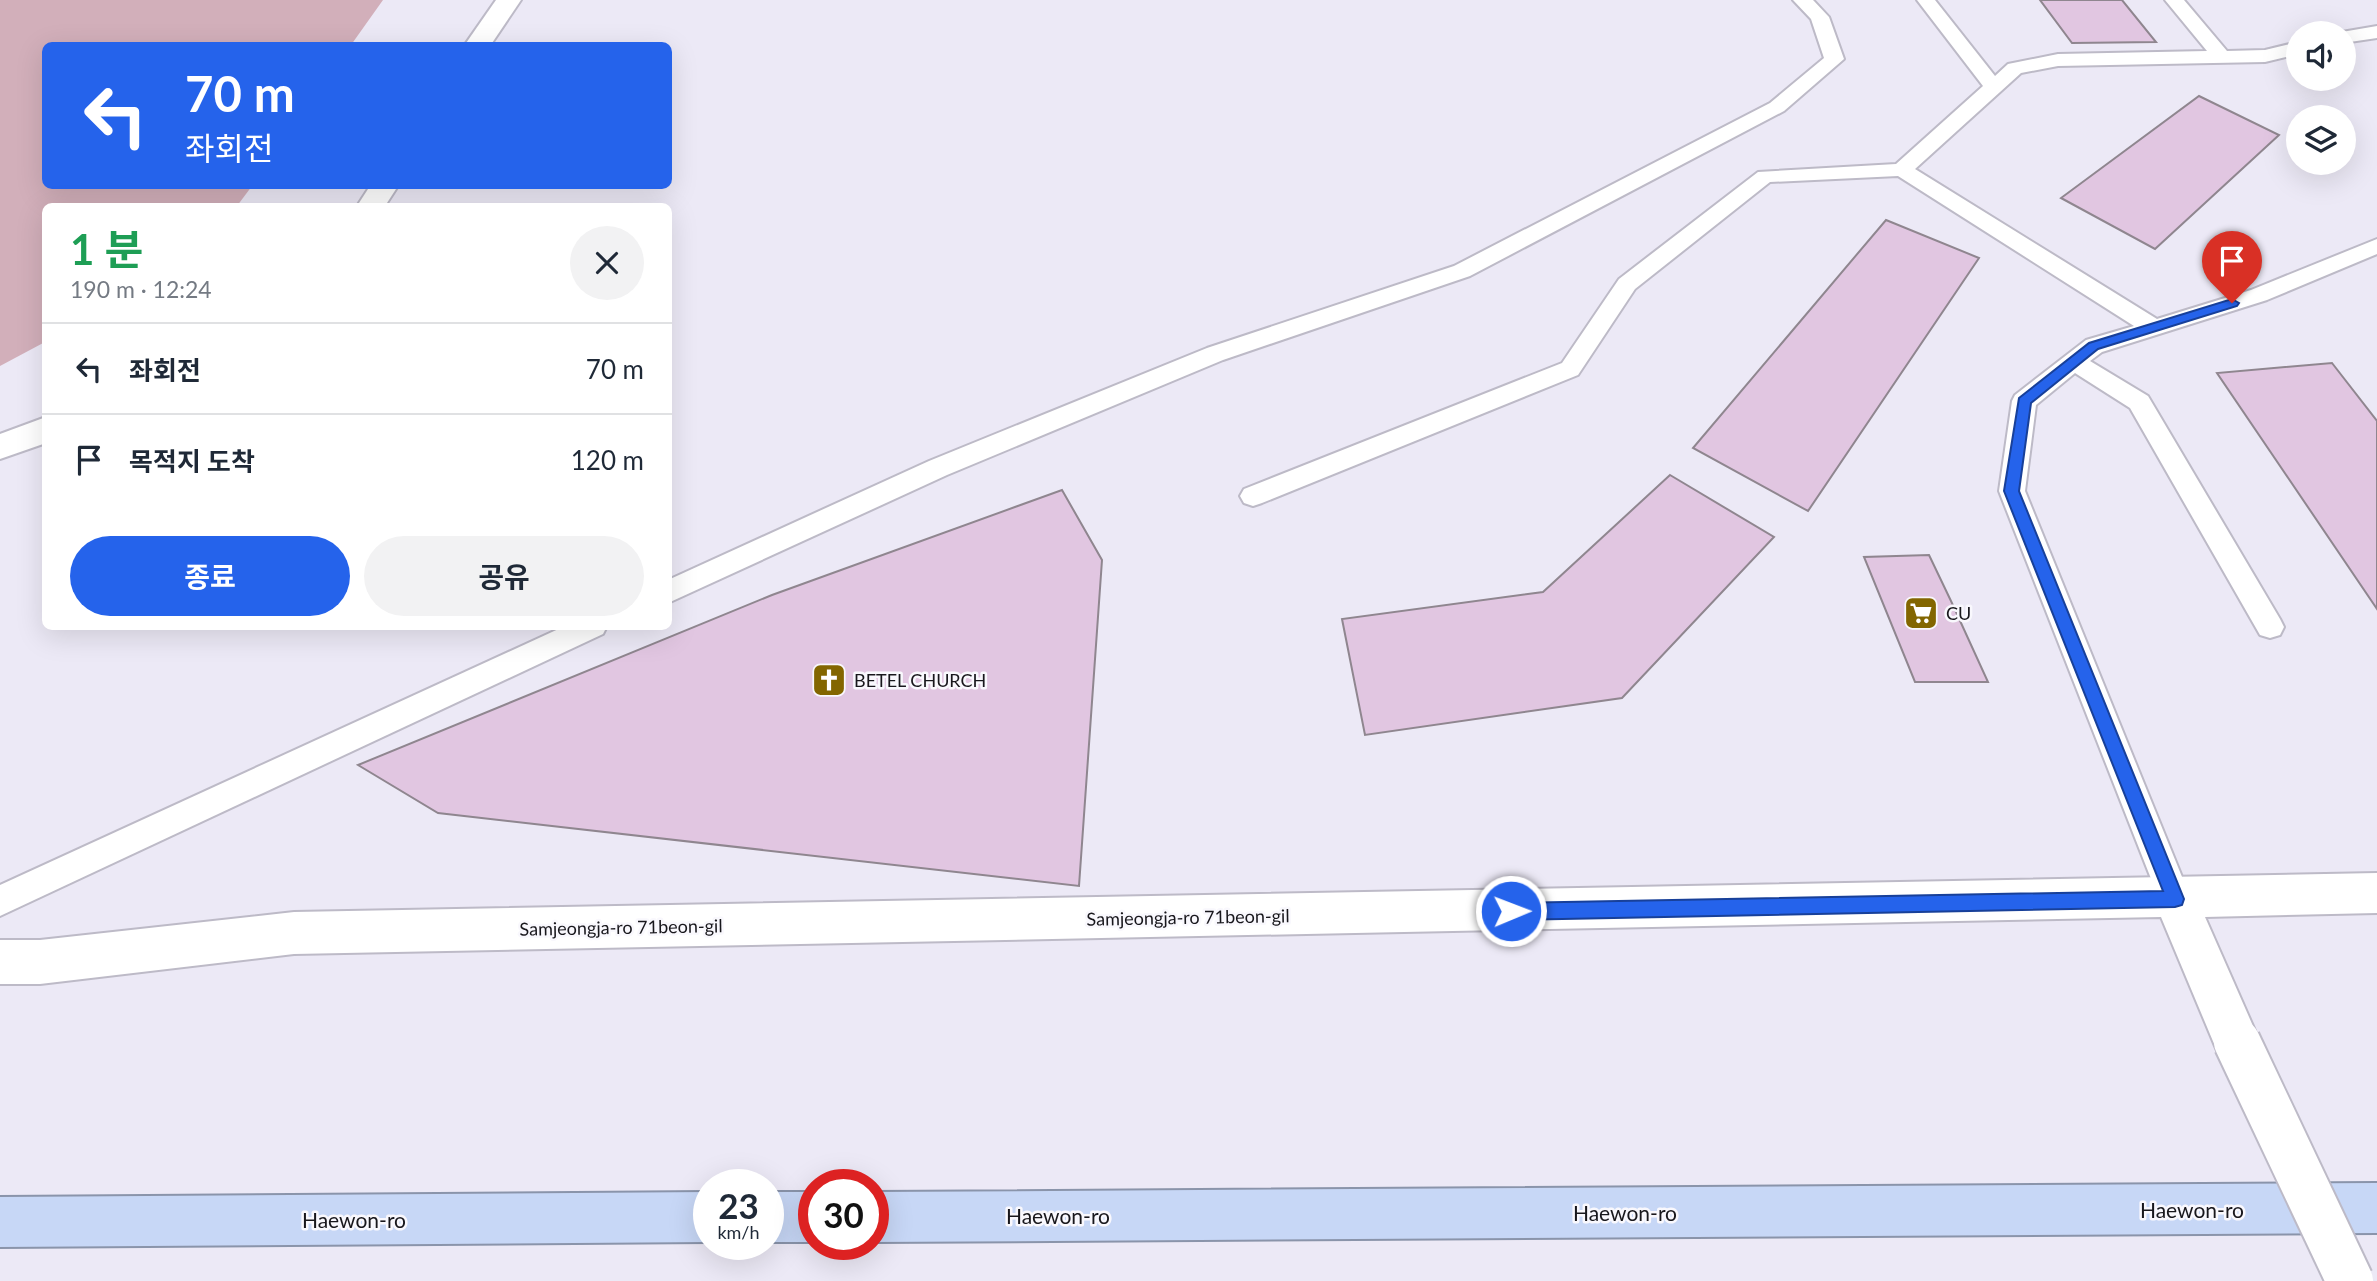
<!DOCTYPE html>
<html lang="ko">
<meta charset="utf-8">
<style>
:root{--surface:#fff;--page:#f2f2f3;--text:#1f2937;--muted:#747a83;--line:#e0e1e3;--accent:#2563eb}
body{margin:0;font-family:Lato,"Noto Sans KR",sans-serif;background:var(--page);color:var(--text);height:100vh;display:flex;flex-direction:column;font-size:26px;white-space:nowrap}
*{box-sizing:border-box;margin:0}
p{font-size:23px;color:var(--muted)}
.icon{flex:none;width:38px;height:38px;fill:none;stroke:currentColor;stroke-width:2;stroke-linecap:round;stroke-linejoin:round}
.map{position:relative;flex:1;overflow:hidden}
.drawer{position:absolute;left:42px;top:203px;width:630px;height:427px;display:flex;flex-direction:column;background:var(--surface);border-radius:10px;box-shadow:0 7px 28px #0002}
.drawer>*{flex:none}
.hud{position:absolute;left:42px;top:42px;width:630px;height:147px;border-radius:10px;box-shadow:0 7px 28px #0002;background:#2563eb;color:#fff;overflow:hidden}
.fabs{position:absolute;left:2286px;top:21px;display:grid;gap:14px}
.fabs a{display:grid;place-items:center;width:70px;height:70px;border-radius:50%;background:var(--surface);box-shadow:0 7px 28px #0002;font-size:35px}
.speed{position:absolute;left:693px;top:1169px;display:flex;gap:14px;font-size:35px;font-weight:700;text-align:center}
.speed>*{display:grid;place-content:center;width:91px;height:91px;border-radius:50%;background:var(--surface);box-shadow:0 7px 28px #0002;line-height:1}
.speed small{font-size:18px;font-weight:400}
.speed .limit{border:10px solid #d22;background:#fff;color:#111}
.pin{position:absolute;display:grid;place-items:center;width:60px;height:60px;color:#fff;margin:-72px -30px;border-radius:50% 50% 50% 0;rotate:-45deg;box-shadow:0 0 7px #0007}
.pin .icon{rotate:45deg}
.me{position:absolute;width:77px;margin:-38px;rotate:89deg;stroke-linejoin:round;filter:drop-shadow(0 0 5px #0008)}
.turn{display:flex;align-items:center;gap:24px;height:147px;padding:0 28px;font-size:32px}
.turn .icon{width:91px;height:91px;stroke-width:2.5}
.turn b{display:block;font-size:49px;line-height:60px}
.round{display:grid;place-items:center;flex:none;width:74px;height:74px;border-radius:37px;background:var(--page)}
.summary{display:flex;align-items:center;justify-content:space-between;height:119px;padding:0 28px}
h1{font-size:42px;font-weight:700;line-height:52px;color:#1e9e55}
.cta{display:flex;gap:14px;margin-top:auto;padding:14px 28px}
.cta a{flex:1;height:80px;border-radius:42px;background:var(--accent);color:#fff;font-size:28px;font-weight:700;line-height:80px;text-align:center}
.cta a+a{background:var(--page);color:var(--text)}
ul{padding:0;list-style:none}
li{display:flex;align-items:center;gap:21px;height:91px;padding:0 28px;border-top:2px solid var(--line)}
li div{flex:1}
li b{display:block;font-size:26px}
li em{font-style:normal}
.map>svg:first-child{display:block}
.green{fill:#d2afba}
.building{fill:#e1c6e1;stroke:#8f868f;stroke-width:2}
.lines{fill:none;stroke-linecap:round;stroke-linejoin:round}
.lane-casing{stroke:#bdbac7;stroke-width:4}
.street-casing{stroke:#bdbac7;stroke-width:4}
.highway-casing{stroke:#8a94aa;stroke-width:4}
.lane{fill:#fff;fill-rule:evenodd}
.street{fill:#fff;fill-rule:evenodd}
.highway{fill:#c7d7f6;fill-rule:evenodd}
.street-bridge-casing{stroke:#bdbac7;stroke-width:50;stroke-linecap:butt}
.street-bridge{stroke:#fff;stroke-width:46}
.route{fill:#2563eb;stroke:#184099;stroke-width:2}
.labels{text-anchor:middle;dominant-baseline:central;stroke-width:5;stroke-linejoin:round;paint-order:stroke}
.poi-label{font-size:18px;fill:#18171c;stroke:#f9f8fd;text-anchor:start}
.street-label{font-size:18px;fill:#18171c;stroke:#f9f8fd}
.near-street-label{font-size:21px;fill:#18171c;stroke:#f9f8fd}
</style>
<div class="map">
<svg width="2377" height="1281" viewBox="0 0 2377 1281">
<rect width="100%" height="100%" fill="#ece9f6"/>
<polygon class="green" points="0,0 383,0 351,45 46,46 46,186 252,186 237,206 46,206 45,342 0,366"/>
<g class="building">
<polygon points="2040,0 2122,0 2156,42 2072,43"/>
<polygon points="2199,96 2279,135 2155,249 2061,198"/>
<polygon points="1886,220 1979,258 1808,511 1693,448"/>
<polygon points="2332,363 2377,421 2377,609 2217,373"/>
<polygon points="1670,475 1774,537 1622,698 1365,735 1342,619 1543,592"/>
<polygon points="1062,490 1102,560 1079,886 438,813 358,765 772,595"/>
<polygon points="1929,555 1951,601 1988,682 1915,682 1864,557"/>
</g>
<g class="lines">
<g class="lane-casing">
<g id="lane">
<polygon points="1793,0 1813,0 1829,17 1844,59 1784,111 1470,276 1223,360 947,475 668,603 668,580 929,461 1207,348 1454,266 1770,103 1824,58 1811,19"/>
<polygon points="1917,0 1935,0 1995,76 2008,64 2058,54 2207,51 2165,0 2184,0 2227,51 2265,50 2298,42 2298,54 2265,62 2058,66 2021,73 1915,169 2157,319 2251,290 2377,239 2377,254 2267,300 2102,352 2090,361 2148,396 2280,619 2284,627 2280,635 2270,638 2260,635 2130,408 2075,373 2036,405 2025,491 2191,899 2186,909 2175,914 2164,909 2159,899 1999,491 2012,401 2015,395 2086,340 2134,326 1898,176 1770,182 1635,289 1578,375 1262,503 1253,506 1244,503 1240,496 1244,489 1562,363 1619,279 1758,172 1896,164 1983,86"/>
<polygon points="2377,26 2377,38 2343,43 2343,33 2336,33"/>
<polygon points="565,626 607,626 603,634 0,916 0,885"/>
</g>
</g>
<g class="street-casing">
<g id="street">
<polygon points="496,0 521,0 490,46 464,46"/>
<polygon points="370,186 398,186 385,206 357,206"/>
<polygon points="46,417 46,443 0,459 0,434"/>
<polygon points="2377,873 2377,913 2205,917 2260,1042 2254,1058 2237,1065 2220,1058 2161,917 294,954 40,984 0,984 0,940 40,940 294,912"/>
</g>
</g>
<g class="highway-casing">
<g id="highway">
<polygon points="2377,1183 2377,1233 873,1242 873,1192"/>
<polygon points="709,1192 709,1242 0,1247 0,1197"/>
<rect x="768" y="1192" width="46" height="50"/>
</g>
</g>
<use href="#lane" class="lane"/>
<use href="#street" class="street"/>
<use href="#highway" class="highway"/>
<g class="street-bridge-casing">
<polyline id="street-bridge" points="2237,1042 2350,1281"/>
</g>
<use href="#street-bridge" class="street-bridge"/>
</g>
<polygon class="route" points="2232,299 2239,303 2237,306 2098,349 2031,403 2019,491 2184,899 2182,905 2175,907 1511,920 1505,917 1502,911 1505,905 1511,903 2163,891 2004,491 2019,398 2089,343"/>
<defs>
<g id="supermarket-square" transform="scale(1.75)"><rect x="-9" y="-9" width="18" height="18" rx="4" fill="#836600" stroke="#f9f8fd"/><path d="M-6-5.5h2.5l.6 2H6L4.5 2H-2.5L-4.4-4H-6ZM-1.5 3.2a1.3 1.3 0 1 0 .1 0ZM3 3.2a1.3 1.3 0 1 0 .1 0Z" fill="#fff"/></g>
<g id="church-square" transform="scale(1.75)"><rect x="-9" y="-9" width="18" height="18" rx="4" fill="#836600" stroke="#f9f8fd"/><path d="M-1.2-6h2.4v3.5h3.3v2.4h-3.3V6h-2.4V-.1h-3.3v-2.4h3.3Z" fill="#fff"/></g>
</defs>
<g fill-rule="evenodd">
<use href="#supermarket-square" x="1921" y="613"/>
<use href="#church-square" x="829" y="680"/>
</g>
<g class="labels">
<g class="poi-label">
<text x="1946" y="613">CU</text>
<text x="854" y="680">BETEL CHURCH</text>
</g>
<g class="street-label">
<text transform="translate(1188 917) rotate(-1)">Samjeongja-ro 71beon-gil</text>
<text transform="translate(621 927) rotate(-1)">Samjeongja-ro 71beon-gil</text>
</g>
<g class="near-street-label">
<text x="2192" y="1209">Haewon-ro</text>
<text x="1625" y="1212">Haewon-ro</text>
<text x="1058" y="1215">Haewon-ro</text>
<text x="354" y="1219">Haewon-ro</text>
</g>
</g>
</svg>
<div class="fabs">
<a><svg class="icon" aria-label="sound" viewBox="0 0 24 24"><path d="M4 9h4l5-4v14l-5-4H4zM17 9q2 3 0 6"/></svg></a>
<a><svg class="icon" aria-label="layers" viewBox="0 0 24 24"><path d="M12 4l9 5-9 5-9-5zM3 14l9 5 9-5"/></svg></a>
</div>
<div class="speed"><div>23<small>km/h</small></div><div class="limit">30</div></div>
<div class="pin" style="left:2232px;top:303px;background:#d93025"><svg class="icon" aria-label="arrive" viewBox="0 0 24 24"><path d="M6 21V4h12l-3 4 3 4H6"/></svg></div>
<svg class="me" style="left:1511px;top:911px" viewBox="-20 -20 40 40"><circle r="17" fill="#2563eb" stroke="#fff" stroke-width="3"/><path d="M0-11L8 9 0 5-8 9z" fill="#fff"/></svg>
<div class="hud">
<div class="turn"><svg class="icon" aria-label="left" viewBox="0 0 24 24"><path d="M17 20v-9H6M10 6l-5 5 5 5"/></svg><div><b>70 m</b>좌회전</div></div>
</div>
<section class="drawer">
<div class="summary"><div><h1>1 분</h1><p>190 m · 12:24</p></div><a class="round"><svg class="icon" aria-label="close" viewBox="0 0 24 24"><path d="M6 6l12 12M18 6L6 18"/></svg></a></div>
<ul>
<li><svg class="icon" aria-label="left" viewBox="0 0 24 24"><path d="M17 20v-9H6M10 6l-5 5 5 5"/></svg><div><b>좌회전</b></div><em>70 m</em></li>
<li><svg class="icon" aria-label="arrive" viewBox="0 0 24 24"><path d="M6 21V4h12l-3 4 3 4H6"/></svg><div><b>목적지 도착</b></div><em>120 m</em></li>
</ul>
<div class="cta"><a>종료</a><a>공유</a></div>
</section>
</div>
